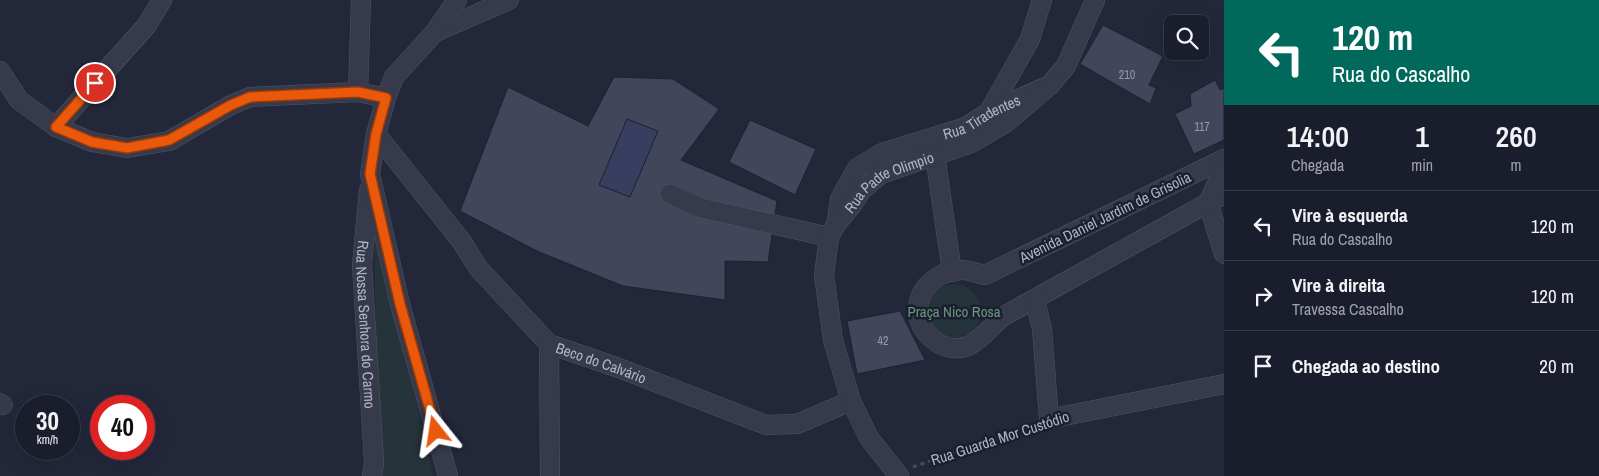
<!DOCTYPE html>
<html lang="pt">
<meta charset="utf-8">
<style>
:root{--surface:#1a1d2c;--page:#232634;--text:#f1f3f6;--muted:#9fa2a9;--line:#383b48}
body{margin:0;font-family:"Archivo Narrow",sans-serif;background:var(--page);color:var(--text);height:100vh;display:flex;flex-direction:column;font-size:19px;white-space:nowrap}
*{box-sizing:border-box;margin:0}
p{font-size:16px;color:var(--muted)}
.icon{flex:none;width:28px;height:28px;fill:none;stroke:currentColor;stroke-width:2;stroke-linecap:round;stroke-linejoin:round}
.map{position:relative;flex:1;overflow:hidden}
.panel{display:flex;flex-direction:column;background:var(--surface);width:375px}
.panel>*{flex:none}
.top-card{background:#00695c;color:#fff;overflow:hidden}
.tools{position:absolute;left:1164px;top:15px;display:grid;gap:10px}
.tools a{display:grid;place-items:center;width:45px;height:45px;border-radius:8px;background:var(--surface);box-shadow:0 5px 20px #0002,0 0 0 1px var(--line);font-size:25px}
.speed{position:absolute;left:15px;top:395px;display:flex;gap:10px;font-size:25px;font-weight:700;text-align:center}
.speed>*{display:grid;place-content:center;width:65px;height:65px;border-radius:50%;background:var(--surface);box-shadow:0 5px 20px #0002,0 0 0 1px var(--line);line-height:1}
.speed small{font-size:12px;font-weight:400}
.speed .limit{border:8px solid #d22;background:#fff;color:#111}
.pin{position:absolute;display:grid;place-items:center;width:42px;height:42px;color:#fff;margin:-21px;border:2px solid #fff;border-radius:50%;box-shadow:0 1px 5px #0007}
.me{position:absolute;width:55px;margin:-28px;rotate:345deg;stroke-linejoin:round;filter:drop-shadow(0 0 4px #0008)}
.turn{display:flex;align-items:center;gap:18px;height:105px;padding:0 25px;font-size:22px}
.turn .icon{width:65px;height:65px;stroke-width:2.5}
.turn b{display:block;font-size:35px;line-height:42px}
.eta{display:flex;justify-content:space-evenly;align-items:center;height:85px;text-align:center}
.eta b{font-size:30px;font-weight:600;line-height:35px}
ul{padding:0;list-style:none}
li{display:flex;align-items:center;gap:15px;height:70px;padding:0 25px;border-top:1px solid var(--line)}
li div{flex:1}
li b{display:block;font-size:19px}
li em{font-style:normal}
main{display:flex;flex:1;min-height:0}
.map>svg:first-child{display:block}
.green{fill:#25333b}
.water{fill:#373e60}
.building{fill:#42465b;stroke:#1e2131;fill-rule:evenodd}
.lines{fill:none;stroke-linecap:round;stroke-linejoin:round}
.minor-casing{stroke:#515465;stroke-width:20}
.path{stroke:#425058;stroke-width:3;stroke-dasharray:4 4;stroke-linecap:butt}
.minor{stroke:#363a4a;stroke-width:19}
.route-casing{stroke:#983908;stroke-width:12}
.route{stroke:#ea580c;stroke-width:9}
.labels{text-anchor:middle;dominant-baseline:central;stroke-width:5;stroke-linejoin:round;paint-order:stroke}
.number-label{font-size:12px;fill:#9598ab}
.street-label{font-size:15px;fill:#b1b4c6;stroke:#1c1f2f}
.park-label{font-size:15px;fill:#69967f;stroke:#1c1f2f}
</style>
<main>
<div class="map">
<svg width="1224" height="476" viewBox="0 0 1224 476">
<rect width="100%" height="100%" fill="#23273a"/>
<g class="green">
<polygon points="374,234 423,430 433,476 378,476"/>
<circle cx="954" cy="311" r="27"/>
</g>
<polygon class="water" points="627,119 658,131 630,197 599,185"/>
<g class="building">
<polygon points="1103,25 1163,56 1149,85 1156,88 1150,104 1080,64"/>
<path d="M614,77L673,79L719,109L681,160L777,201L768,262L725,261V300L623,286L537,251L460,211L508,87L588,126ZM627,119L658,131L630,197L599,185Z"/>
<polygon points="1215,80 1220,90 1224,88 1224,140 1194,154 1175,114 1191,106 1190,94"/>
<polygon points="750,120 816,149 795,195 729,162"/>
<polygon points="900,311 925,360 857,374 847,321"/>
</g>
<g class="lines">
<g class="minor-casing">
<g id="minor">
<polyline points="435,32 509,0"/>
<polyline points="0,71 19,100 56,127 92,142 127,148 169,141 231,105 250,97 358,92 386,98"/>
<polyline points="358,92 361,0"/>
<polyline points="989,112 1030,39 1042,0"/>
<polyline points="56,127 147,25 162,0"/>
<path id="s1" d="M376,134L462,242L479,269L549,344L619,368L766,425L797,424L851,401"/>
<polyline points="935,155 952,272"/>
<path d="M1224,159L985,275C978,274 970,270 963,270C922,270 899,317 938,343C947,349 960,350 970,345C982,339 992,326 1002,317L1224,194"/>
<path id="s2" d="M369,190L362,265L374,462L372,476"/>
<polyline points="670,194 701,208 829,237"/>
<polyline points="1208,203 1224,254"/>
<polyline points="1208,203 1224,168"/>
<path id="s3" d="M837,220L840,199L857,168L882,153L966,127L989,112L1050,85L1066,66L1095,0"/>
<polyline points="1035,300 1042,329 1049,419 1224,384"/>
<polyline points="549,344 550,476"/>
<polyline points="0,403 3,405"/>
<polyline points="448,476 400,304 370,174 376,134 386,98 394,77 435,32 457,0"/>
<path id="s4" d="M899,476L869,438L851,401L833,340L824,275L829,237L836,224L852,205L861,191L881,174L971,143L1007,122L1050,85"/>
</g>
</g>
<polyline class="path" points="913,467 1032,425"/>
<use href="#minor" class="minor"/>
</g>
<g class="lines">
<g class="route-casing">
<polyline id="route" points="95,83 56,127 92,142 127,148 169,140 231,105 250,97 358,92 386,98 376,134 370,174 400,304 436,431"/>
</g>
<use href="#route" class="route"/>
</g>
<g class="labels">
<g class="number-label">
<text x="1127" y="75">210</text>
<text x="1202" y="127">117</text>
<text x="883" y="341">42</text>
</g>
<g class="street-label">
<text stroke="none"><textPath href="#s3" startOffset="192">Rua Tiradentes</textPath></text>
<text stroke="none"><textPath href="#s4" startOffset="342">Rua Padre Olimpio</textPath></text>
<text transform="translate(1105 217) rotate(-26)">Avenida Daniel Jardim de Grisolia</text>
<text stroke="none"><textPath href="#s2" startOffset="135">Rua Nossa Senhora do Carmo</textPath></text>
<text stroke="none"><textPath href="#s1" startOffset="328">Beco do Calvário</textPath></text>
<text transform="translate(1000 438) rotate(-18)">Rua Guarda Mor Custódio</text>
</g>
<g class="park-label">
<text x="954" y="311">Praça Nico Rosa</text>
</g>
</g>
</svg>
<div class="tools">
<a><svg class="icon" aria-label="search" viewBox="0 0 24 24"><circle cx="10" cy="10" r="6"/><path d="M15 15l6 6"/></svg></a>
</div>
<div class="speed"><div>30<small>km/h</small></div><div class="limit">40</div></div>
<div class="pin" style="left:95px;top:83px;background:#d93025"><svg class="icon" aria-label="arrive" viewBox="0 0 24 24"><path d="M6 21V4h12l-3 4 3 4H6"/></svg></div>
<svg class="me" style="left:436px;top:431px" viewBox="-20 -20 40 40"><path d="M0-17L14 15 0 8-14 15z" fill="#ea580c" stroke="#fff" stroke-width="4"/></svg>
</div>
<section class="panel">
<div class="top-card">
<div class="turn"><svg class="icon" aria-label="left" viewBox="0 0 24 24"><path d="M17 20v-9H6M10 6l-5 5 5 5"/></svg><div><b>120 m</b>Rua do Cascalho</div></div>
</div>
<div class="eta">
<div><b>14:00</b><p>Chegada</p></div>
<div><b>1</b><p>min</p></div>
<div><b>260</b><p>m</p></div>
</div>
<ul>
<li><svg class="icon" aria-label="left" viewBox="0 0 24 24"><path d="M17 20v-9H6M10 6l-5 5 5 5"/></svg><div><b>Vire à esquerda</b><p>Rua do Cascalho</p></div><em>120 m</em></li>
<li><svg class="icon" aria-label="right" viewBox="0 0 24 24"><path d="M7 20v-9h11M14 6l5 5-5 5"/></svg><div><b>Vire à direita</b><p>Travessa Cascalho</p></div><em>120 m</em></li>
<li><svg class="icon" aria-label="arrive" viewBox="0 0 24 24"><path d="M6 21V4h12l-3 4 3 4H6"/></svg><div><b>Chegada ao destino</b></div><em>20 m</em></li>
</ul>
</section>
</main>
